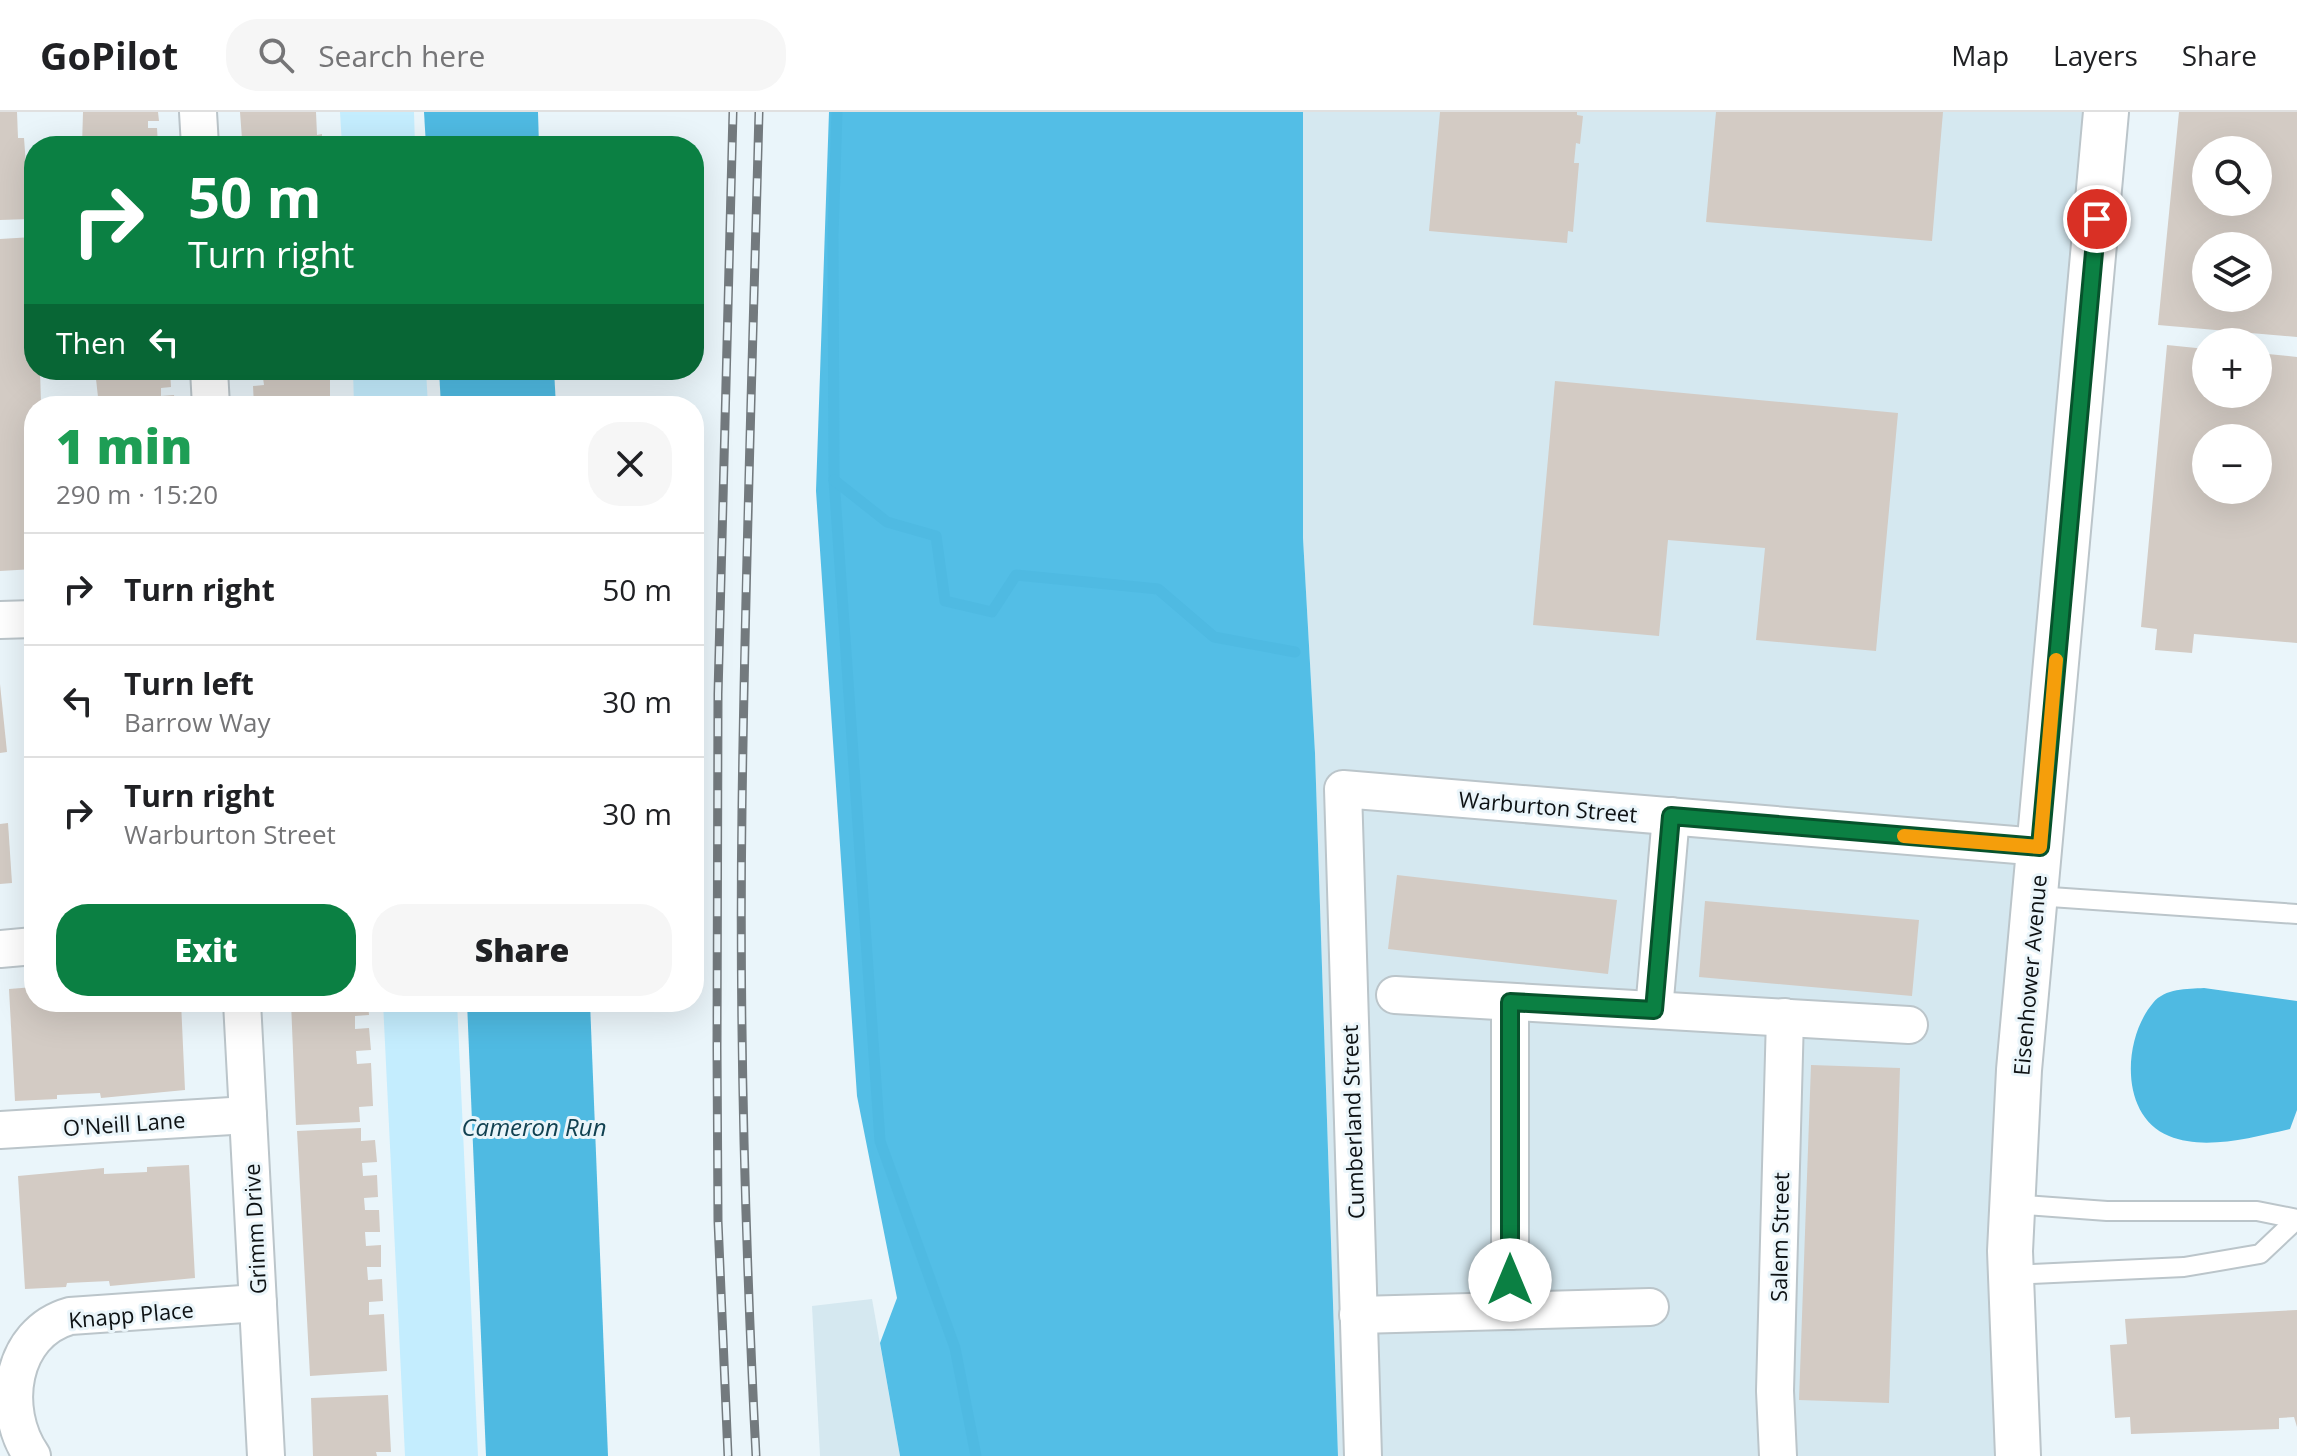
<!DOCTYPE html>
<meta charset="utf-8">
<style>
:root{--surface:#fff;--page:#f6f6f6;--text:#202124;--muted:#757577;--line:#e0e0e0;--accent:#0b8043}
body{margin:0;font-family:"Open Sans",sans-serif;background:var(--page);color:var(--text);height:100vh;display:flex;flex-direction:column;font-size:30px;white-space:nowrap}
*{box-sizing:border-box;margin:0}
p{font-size:26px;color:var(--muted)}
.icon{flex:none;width:44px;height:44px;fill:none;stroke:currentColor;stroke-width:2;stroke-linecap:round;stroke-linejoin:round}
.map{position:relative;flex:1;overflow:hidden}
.details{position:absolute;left:24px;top:284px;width:680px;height:616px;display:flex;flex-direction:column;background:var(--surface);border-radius:32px;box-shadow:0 8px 32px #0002}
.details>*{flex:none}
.guide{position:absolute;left:24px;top:24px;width:680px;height:244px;border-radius:32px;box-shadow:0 8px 32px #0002;background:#0b8043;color:#fff;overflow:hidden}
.fabs{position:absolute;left:2192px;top:24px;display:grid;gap:16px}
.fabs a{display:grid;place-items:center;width:80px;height:80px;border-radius:50%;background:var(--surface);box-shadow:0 8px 32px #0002;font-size:40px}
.pin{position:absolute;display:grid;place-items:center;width:68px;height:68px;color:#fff;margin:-34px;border:4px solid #fff;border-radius:50%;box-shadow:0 2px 8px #0007}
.me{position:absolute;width:88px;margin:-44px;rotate:0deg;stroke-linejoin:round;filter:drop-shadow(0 0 6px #0008)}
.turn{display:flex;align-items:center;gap:28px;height:168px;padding:0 32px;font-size:36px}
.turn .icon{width:104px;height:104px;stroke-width:2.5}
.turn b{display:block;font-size:56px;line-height:68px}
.then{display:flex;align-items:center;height:76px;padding:0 32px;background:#0003;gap:16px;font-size:30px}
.round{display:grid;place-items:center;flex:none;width:84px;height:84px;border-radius:32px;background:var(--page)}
.overview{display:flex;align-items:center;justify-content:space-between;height:136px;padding:0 32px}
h1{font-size:48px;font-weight:800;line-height:60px;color:#1e9e55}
.cta{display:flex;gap:16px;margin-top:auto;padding:16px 32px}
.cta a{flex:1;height:92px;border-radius:32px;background:var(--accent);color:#fff;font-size:32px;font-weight:800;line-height:92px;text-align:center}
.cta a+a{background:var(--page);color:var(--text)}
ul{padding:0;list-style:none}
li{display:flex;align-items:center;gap:24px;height:112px;padding:0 32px;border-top:2px solid var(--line)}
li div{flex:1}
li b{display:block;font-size:30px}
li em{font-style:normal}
header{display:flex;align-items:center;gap:48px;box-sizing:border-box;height:112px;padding:0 40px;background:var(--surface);border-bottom:2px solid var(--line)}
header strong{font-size:38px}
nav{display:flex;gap:44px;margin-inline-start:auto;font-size:28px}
.search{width:560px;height:72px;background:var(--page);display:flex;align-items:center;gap:20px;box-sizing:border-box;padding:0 28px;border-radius:32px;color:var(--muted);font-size:30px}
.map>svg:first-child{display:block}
.built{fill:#d5e8f0}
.green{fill:#c4edfe}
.forest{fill:#53bee6}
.water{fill:#4fbae2}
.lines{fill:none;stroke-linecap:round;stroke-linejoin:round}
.stream{stroke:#4fbae2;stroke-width:11}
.building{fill:#d3cbc4;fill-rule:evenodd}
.lane-casing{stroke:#bbc5ca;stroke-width:22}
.street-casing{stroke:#bbc5ca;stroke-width:40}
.secondary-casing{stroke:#bbc5ca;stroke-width:48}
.lane{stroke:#fff;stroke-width:18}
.street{stroke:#fff;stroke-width:36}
.secondary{stroke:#fff;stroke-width:44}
.rail-casing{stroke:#737a7e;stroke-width:9}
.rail{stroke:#eaf5fa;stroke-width:6;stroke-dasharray:18;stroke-linecap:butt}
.route-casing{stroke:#07532c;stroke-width:20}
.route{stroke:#0b8043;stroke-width:14}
.slow{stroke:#f59e0b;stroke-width:14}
.labels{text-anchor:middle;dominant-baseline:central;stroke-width:6;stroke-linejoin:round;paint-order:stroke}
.street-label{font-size:22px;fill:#0d1113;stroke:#eaf5fa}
.water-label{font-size:24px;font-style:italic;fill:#114151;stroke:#eaf5fa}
</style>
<header>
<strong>GoPilot</strong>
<div class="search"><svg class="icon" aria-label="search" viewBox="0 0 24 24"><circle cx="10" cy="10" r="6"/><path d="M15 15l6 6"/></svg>Search here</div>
<nav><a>Map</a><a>Layers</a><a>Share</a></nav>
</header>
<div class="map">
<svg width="2297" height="1344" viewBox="0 0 2297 1344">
<rect width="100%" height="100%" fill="#eaf5fa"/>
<g class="built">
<polygon points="1303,0 2105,0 2036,784 2018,1344 1338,1344 1315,641 1303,426"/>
<polygon points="872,1187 900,1344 820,1344 812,1194"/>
</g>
<g class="green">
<polygon points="340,0 414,0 415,34 342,34"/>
<polygon points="353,258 426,258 428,294 354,294"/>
<polygon points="383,890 457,890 478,1344 405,1344"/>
</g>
<polygon class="forest" points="829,0 1303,0 1303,426 1315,641 1338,1344 900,1344 880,1231 897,1186 857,984 816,379"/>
<g class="water">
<polygon points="424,0 538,0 539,34 426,34"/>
<polygon points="439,258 554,258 556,294 441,294"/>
<path d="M2204,876L2297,889V998L2290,1017C2253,1025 2205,1039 2169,1024C2119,1004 2123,926 2153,891C2165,876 2187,877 2204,876Z"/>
<polygon points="467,890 590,890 608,1344 486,1344"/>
</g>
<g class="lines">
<g class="stream">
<polyline points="837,0 833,123 834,368 880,1029 955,1236 976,1344"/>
<polyline points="834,368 887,410 936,424 945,489 992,500 1016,463 1158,477 1214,525 1295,540"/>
</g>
</g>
<g class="building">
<polygon points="0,0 17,0 18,26 24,26 30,107 0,108"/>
<polygon points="83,0 158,0 159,9 148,9 148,16 157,16 158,34 82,34"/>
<polygon points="240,0 316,0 317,23 322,22 322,34 242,34 253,31 252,26 242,27"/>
<polygon points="1440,0 1577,0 1577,3 1583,4 1580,32 1576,31 1574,51 1579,51 1573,120 1568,119 1567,131 1429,119"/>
<polygon points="1716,0 1943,0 1932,129 1706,110"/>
<path d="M2179,0H2297V225L2158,213ZM2206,38H2258V90H2206ZM2206,134H2258V186H2206Z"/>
<polygon points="33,125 34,258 40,258 41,291 34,294 34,457 0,459 0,127"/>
<path d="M2167,233L2206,237V282H2258V241L2297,245V531L2194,522L2192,541L2155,538L2157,517L2141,515ZM2206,326H2258V378H2206Z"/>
<polygon points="95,258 170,258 171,275 161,276 161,284 174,283 175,294 99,294"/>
<polygon points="254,258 330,258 330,294 254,294 253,274 264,273 263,266 255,267"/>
<polygon points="1555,269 1898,301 1876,539 1756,528 1765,436 1668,428 1659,524 1533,513"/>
<polygon points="0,572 7,640 0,641"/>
<polygon points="8,711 12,771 0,772 0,712"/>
<polygon points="1397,763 1617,788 1608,862 1388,837"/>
<polygon points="1705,789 1919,808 1912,884 1699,865"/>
<polygon points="34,875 34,890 181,890 185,978 101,986 100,981 57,983 57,987 15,989 9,877"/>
<polygon points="291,890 368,890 369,903 355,904 355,917 369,916 371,938 356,939 357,952 371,951 373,994 359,995 360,1010 296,1013"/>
<polygon points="1811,953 1900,956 1889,1291 1799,1288"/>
<polygon points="361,1016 361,1029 375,1028 377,1050 362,1051 363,1064 377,1063 378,1085 364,1086 365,1098 379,1098 380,1120 365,1120 366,1134 381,1133 381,1155 367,1155 368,1168 382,1167 383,1189 369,1190 369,1203 384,1202 387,1259 310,1264 297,1019"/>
<polygon points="189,1053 195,1166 110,1174 109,1169 67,1171 66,1175 25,1177 18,1064 104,1056 104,1062 147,1060 147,1055"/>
<polygon points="2297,1198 2297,1315 2294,1305 2279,1306 2279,1317 2131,1322 2130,1305 2115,1306 2110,1233 2127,1232 2125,1207"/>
<polygon points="388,1283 391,1340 376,1340 377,1344 313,1344 311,1286"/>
</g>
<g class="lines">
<g class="lane-casing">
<g id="lane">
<polyline points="2036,784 2297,802"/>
<polyline points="2013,1092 2107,1099 2257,1099 2297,1107"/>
<polyline points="2011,1163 2184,1155 2260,1142 2297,1107"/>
</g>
</g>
<g class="street-casing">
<g id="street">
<polyline points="198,0 200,34"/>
<polyline points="209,258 211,294"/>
<polyline points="0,508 34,507"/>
<polyline points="0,837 34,834"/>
<polyline points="1395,883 1909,913"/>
<polyline points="242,890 266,1344"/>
<polyline points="1510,890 1510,1199"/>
<polyline points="1654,898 1671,704"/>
<polyline points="0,1018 248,1003"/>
<polyline points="1358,1203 1650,1195"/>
<path d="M32,1344C0,1298 10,1221 70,1204L258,1191"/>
<polyline points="1363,1344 1343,677 2040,735"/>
<polyline points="1778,1344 1775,1279 1785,905"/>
</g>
</g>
<g class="secondary-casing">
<polyline id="secondary" points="2018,1344 2010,1139 2019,958 2106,0"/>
</g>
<use href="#lane" class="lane"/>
<use href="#street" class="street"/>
<use href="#secondary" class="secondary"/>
<g class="rail-casing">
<g id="rail">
<polyline points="728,1344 718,1109 717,936 718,582 733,0"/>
<path d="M756,1344C745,1128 739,912 742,696C745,464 753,232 759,0"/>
</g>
</g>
<use href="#rail" class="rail"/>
</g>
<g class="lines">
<g class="route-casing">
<polyline id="route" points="1510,1168 1510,890 1654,898 1671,704 2040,735 2097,107"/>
</g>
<use href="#route" class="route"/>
<polyline class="slow" points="1904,724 2040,735 2056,548"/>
</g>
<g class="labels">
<g class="street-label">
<text transform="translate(1548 694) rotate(5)">Warburton Street</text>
<text transform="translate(2029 863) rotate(-85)">Eisenhower Avenue</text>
<text transform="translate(1352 1010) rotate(-92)">Cumberland Street</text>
<text transform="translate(124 1011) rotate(-4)">O'Neill Lane</text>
<text transform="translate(254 1117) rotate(-93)">Grimm Drive</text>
<text transform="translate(1779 1125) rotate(-89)">Salem Street</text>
<text transform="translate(131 1202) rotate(-5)">Knapp Place</text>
</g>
<g class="water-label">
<text x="534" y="1014">Cameron Run</text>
</g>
</g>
</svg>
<div class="fabs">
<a><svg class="icon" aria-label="search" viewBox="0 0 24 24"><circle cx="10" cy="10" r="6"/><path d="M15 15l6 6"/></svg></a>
<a><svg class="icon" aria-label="layers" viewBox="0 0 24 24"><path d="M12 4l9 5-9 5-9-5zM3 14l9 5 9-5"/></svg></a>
<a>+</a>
<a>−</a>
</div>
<div class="pin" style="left:2097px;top:107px;background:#d93025"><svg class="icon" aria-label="arrive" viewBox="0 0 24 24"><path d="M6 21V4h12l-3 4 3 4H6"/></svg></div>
<svg class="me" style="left:1510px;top:1168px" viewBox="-20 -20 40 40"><circle r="19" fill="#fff"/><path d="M0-13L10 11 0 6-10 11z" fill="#0b8043"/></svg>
<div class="guide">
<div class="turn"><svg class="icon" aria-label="right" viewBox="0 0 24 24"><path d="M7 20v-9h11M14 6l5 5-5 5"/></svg><div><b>50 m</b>Turn right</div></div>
<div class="then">Then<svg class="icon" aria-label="left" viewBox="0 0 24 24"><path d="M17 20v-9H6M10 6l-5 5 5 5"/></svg></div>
</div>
<section class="details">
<div class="overview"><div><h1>1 min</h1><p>290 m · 15:20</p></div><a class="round"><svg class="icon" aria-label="close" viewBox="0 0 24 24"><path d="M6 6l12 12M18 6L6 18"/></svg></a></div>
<ul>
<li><svg class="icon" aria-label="right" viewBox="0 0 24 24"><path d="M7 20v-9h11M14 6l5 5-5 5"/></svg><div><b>Turn right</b></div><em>50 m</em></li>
<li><svg class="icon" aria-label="left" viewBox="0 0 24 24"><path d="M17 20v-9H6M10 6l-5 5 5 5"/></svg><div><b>Turn left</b><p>Barrow Way</p></div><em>30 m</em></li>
<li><svg class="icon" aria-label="right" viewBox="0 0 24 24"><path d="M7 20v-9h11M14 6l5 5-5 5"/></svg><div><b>Turn right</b><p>Warburton Street</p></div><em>30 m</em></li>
</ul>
<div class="cta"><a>Exit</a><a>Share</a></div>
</section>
</div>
